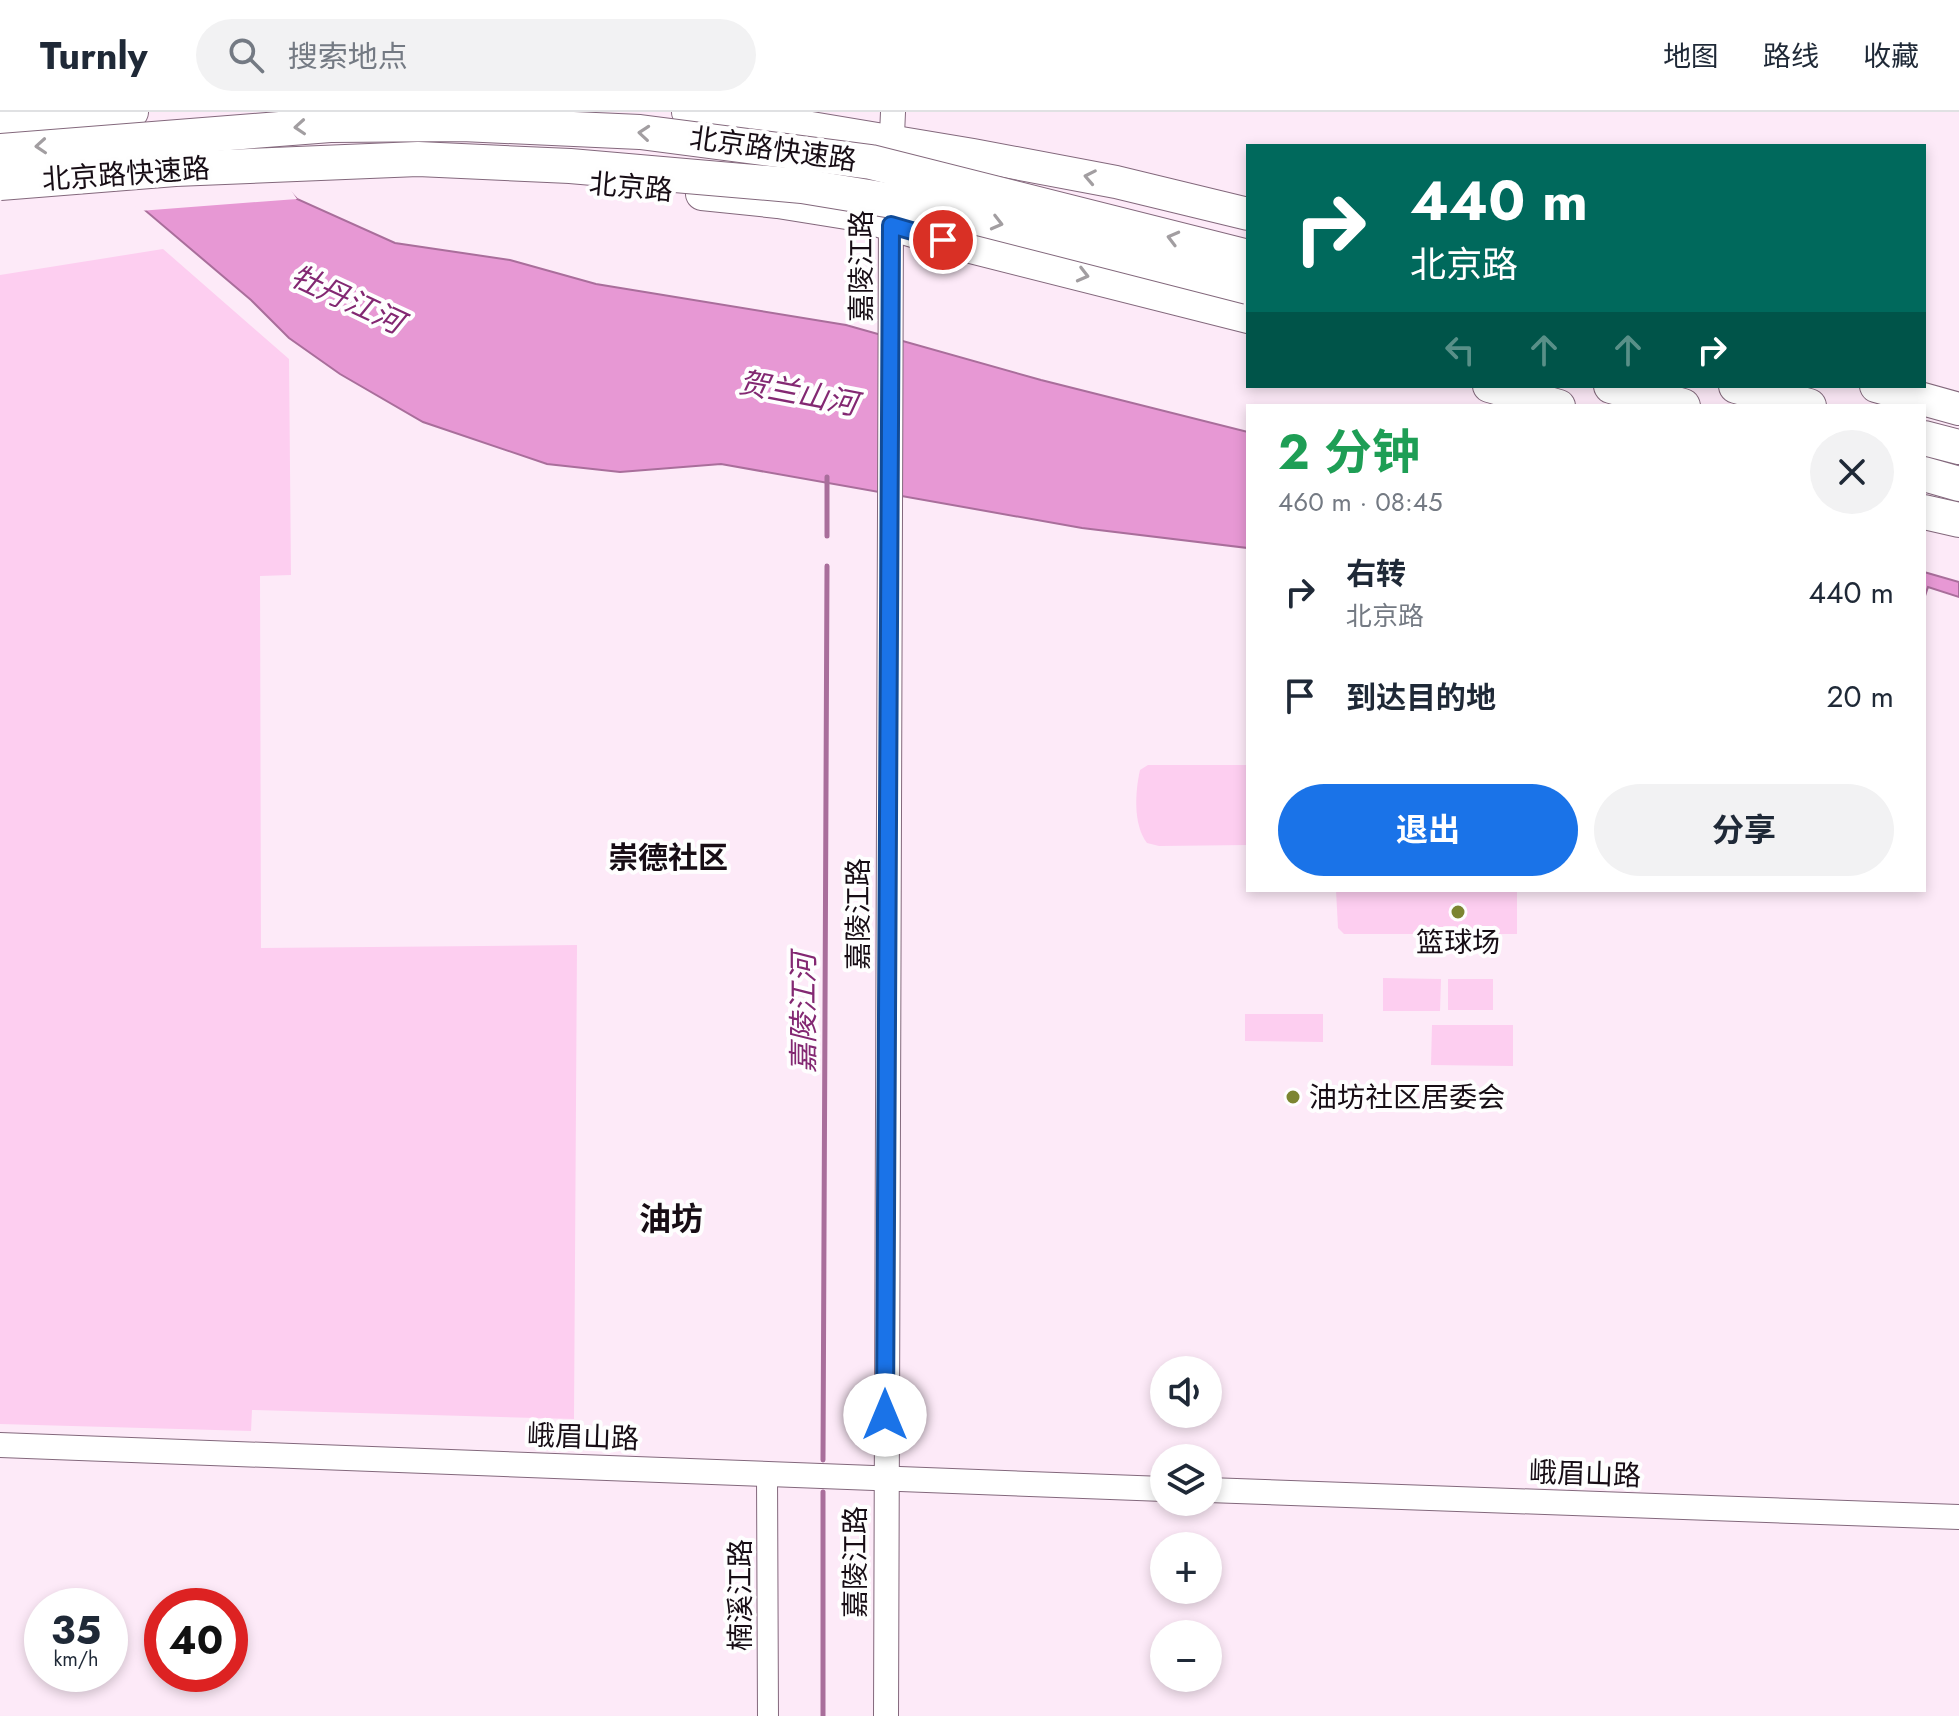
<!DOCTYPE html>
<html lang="zh">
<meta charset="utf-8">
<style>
:root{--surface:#fff;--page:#f2f2f3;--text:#1f2937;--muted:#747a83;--line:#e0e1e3;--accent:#1a73e8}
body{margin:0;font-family:Jost,"Noto Sans SC",sans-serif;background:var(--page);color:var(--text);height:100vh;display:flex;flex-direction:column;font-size:30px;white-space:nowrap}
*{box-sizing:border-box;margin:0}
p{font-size:26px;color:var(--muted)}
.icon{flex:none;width:44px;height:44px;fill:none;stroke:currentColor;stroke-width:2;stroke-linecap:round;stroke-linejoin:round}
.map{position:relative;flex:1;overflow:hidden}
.side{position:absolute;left:1246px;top:292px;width:680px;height:488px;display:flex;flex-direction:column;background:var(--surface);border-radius:0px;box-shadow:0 4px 12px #0003}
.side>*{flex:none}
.banner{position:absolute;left:1246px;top:32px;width:680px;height:244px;border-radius:0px;box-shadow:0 4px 12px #0003;background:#00695c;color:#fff;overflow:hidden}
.fabs{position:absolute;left:1150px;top:1244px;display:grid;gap:16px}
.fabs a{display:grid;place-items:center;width:72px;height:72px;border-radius:50%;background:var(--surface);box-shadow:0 4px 12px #0003;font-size:40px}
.speed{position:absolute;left:24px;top:1476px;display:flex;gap:16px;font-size:40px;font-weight:700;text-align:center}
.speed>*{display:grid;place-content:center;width:104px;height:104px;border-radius:50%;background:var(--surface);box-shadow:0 4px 12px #0003;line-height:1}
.speed small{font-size:20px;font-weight:400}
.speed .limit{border:12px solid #d22;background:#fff;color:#111}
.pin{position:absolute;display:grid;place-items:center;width:68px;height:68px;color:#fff;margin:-34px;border:4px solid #fff;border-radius:50%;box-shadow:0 2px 8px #0007}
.me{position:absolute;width:88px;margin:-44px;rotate:0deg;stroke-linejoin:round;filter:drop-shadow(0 0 6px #0008)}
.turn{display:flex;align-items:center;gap:28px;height:168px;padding:0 32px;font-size:36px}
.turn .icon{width:104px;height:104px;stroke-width:2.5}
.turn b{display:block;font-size:56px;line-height:68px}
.lanes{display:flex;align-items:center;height:76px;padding:0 32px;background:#0003;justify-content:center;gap:40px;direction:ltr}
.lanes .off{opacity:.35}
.round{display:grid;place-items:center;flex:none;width:84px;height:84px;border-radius:42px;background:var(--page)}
.headline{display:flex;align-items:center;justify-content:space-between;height:136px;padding:0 32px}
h1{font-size:48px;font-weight:700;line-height:60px;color:#1e9e55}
.cta{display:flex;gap:16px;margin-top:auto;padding:16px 32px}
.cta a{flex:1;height:92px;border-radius:48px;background:var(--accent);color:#fff;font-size:32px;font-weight:700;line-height:92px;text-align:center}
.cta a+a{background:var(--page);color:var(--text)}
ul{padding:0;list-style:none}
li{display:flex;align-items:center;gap:24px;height:104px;padding:0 32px}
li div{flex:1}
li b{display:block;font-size:30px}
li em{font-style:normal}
header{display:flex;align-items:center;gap:48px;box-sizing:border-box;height:112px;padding:0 40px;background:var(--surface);border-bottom:2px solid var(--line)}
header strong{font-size:38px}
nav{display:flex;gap:44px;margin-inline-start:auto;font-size:28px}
.search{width:560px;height:72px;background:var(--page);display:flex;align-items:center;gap:20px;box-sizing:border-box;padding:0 28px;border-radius:44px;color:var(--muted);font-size:30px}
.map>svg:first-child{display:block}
.green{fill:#fdcef0}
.water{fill:#e798d4;stroke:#a96e9b;stroke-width:2}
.pier{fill:#fdeaf8}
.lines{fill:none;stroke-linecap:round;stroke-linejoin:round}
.stream{stroke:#a96e9b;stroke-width:5}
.minor-casing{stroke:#83687c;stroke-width:22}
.tertiary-casing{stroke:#83687c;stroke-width:26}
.primary-casing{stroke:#83687c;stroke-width:34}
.trunk-casing{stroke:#83687c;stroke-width:36}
.minor{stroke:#fff;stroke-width:20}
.tertiary{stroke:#fff;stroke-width:24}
.primary{stroke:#fff;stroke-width:32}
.trunk{stroke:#fff;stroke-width:34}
.trunk-bridge-casing{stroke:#83687c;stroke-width:36;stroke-linecap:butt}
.trunk-bridge{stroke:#fff;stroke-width:34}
.oneway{stroke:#a29ea1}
.route-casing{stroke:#114b97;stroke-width:20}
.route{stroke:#1a73e8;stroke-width:14}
.poi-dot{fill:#7c8531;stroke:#fefefe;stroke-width:3}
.labels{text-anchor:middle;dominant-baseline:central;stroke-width:8;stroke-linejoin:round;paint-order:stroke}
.street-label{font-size:28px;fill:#170d15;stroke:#fefefe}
.poi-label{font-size:28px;fill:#170d15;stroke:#fefefe}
.water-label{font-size:30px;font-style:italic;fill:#832872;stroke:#fefefe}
.neighbourhood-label{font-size:30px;font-weight:bold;fill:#170d15;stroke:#fefefe}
.quarter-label{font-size:32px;font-weight:bold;fill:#170d15;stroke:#fefefe}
</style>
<header>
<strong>Turnly</strong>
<div class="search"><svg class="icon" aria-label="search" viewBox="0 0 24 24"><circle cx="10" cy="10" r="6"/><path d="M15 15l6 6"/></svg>搜索地点</div>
<nav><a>地图</a><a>路线</a><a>收藏</a></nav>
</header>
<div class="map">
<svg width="1959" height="1604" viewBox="0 0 1959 1604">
<rect width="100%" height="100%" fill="#fdeaf8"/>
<g class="green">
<polygon points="163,137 289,247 291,463 260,464 261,836 577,833 574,1307 252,1298 251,1319 0,1312 0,163"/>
<path d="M1148,653H1248V733L1159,734L1147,731C1133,713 1135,680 1140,658Z"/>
<polygon points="1336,778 1517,778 1517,822 1344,822 1338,816"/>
<polygon points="1383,866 1441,867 1440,899 1383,899"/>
<rect x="1448" y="867" width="45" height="31"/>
<polygon points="1245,902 1323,902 1323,930 1245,929"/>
<polygon points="1432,913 1513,913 1513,954 1431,953"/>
</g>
<g class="water">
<polygon points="245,32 297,87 395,131 510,148 596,172 846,213 1041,268 1248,320 1248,436 1082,416 721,352 620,360 547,352 423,310 340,262 289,226 251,188 140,94"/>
<polygon points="1924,460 1959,470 1959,485 1928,475 1924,487"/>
</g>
<polygon class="pier" points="61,0 229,0 248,30 284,68 297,87 139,99"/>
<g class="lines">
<g class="stream">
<polyline points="827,365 827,424"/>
<polyline points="823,1348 827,454"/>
<polyline points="823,1380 823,1604"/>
</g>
<g class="minor-casing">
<polyline id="minor" points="767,1362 768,1604"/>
</g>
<g class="tertiary-casing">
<g id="tertiary">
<polyline points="891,46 893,0"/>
<polyline points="0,1333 1164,1377"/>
<polyline points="1208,1378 1959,1405"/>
<polyline points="886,1604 891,98"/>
</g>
</g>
<g class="primary-casing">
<g id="primary">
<polyline points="688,0 781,11 973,43 1116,70 1248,102"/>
<polyline points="0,14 132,0"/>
<polyline points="702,82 778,90 859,103 943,128 1248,205"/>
<polyline points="1489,274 1559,294"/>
<polyline points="1876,274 1959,297"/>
</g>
</g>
<g class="trunk-casing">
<g id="trunk">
<polyline points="1611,274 1683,294"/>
<polyline points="1736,274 1809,294"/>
<polyline points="1924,326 1959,335"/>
<polyline points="1924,362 1959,372"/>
<polyline points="1924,400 1959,408"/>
</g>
</g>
<use href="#minor" class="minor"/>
<use href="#tertiary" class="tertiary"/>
<use href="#primary" class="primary"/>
<use href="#trunk" class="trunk"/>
<g class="trunk-bridge-casing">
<g id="trunk-bridge">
<polyline points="0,39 330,13 462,12 640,20 871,50 1248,145"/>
<polyline points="0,71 175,57 418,47 570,54 802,74 947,98 1248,175"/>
</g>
</g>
<use href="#trunk-bridge" class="trunk-bridge"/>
</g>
<defs><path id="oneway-chevron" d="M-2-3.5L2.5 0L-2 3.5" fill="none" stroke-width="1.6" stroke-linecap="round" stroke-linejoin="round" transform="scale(2)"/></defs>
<g class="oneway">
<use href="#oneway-chevron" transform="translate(300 15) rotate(176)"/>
<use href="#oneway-chevron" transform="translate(644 21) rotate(-175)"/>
<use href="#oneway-chevron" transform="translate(41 34) rotate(176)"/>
<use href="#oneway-chevron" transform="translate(1090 65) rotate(-169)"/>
<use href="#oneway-chevron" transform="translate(997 111) rotate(14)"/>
<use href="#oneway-chevron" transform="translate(1173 126) rotate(-165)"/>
<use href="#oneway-chevron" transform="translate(1083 163) rotate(14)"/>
</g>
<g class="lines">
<g class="route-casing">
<polyline id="route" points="885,1303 891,113 943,128"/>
</g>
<use href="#route" class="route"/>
</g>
<g class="poi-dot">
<circle cx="1458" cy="800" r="8"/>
<circle cx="1293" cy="985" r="8"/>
</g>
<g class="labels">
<g class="street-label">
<text transform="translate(773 37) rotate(8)">北京路快速路</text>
<text transform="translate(126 62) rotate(-4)">北京路快速路</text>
<text transform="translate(631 75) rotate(5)">北京路</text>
<text transform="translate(861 154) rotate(-90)">嘉陵江路</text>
<text transform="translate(858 802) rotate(-90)">嘉陵江路</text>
<text transform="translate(583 1325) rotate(2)">峨眉山路</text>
<text transform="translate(1585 1362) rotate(2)">峨眉山路</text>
<text transform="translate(855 1450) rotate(-90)">嘉陵江路</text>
<text transform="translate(740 1483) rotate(-90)">楠溪江路</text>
</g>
<g class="poi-label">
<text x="1458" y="830">篮球场</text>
<text x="1309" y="985" text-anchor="start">油坊社区居委会</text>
</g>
<g class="water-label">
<text transform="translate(347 187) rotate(25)">牡丹江河</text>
<text transform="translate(798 281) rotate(11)">贺兰山河</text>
<text transform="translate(803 901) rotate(-90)">嘉陵江河</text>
</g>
<g class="neighbourhood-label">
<text x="668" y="745">崇德社区</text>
</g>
<g class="quarter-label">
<text x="671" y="1107">油坊</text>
</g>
</g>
</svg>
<div class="fabs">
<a><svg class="icon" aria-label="sound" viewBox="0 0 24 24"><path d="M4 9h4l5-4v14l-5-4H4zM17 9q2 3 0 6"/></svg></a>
<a><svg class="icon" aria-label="layers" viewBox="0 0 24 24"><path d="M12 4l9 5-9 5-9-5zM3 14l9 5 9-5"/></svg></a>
<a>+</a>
<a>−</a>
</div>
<div class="speed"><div>35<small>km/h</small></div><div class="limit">40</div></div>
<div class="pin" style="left:943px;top:128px;background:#d93025"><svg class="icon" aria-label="arrive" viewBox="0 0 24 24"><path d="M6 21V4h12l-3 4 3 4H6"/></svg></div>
<svg class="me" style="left:885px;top:1303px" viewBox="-20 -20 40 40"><circle r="19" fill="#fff"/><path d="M0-13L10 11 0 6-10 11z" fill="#1a73e8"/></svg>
<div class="banner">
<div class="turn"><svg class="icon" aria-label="right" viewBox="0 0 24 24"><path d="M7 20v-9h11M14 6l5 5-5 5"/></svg><div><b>440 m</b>北京路</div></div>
<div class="lanes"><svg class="icon off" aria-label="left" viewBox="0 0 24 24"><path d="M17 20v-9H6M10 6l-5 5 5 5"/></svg><svg class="icon off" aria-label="ahead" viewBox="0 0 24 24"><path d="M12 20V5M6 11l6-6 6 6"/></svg><svg class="icon off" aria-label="ahead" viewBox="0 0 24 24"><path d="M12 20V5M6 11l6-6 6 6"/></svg><svg class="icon" aria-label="right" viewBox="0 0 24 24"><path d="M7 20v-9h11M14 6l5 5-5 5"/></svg></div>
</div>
<section class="side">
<div class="headline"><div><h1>2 分钟</h1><p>460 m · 08:45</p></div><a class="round"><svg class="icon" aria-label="close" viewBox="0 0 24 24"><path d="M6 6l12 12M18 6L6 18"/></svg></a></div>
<ul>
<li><svg class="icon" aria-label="right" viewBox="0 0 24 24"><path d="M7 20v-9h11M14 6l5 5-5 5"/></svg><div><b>右转</b><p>北京路</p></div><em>440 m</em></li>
<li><svg class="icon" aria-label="arrive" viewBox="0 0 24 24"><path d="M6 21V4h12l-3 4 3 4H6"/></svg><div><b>到达目的地</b></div><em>20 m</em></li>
</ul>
<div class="cta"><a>退出</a><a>分享</a></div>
</section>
</div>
